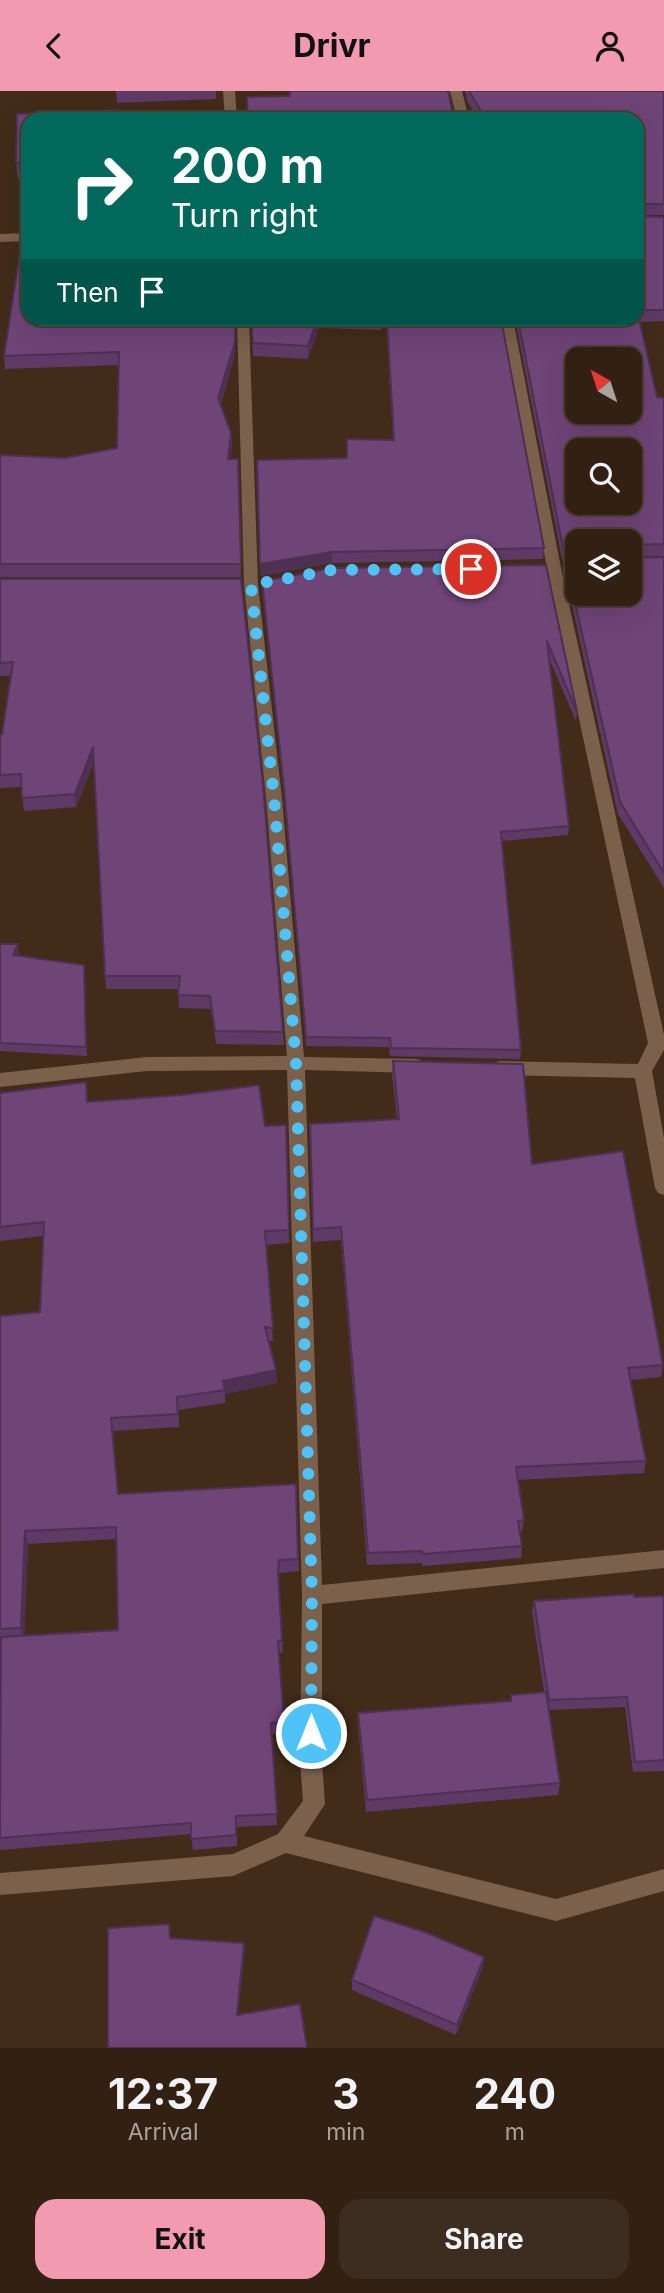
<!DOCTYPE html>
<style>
:root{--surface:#322012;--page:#3d2d20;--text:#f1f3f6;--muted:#a8a39f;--line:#4d3e32;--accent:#f29ab0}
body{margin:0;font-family:Inter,sans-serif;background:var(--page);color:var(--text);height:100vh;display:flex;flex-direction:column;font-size:26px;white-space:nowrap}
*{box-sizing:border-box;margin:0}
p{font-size:23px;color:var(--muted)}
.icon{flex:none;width:38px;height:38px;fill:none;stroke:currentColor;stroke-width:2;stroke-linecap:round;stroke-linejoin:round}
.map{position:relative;height:1957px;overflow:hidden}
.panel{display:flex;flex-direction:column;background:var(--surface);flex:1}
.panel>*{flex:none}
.guide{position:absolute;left:21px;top:21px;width:623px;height:214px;border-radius:21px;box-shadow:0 7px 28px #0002,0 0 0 2px var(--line);background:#00695c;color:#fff;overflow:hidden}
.needle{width:46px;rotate:321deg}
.tools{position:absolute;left:565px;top:256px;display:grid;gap:14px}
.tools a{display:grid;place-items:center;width:77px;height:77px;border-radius:14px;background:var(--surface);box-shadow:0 7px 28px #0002,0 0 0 2px var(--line);font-size:35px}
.pin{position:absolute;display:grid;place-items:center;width:60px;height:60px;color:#fff;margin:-30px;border:4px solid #fff;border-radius:50%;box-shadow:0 2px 7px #0007}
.me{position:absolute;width:77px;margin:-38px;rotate:0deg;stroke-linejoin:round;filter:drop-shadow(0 0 5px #0008)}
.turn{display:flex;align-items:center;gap:24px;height:147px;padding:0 35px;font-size:32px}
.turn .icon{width:91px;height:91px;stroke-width:2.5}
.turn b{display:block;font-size:49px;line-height:60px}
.then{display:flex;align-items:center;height:66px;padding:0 35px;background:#0003;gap:14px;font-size:26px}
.eta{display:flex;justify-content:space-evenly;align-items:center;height:119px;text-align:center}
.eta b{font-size:42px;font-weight:700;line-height:49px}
.primary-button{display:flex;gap:14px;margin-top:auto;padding:14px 35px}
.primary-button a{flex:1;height:80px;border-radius:21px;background:var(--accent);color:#111;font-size:28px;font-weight:700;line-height:80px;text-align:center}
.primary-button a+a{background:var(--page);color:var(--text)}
header{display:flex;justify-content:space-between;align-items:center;height:91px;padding:0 35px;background:var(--accent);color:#111;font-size:32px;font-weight:700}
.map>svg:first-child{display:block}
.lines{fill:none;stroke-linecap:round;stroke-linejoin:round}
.minor{fill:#7b604b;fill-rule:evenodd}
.wall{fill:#5f3a66;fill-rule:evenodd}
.shaded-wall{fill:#4e3053}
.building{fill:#6f4477;stroke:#4e3053;stroke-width:2;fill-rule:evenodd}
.route{stroke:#4fc3f7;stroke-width:12;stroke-dasharray:0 21.6}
</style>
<header><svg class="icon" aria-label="back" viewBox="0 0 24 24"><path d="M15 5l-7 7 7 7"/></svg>Drivr<svg class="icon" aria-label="person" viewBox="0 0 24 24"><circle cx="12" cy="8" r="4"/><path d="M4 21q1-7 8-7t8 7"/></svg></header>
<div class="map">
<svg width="664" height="1957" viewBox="0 0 664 1957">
<rect width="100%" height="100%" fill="#422b18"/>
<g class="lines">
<g class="minor">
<polygon points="223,0 235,0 237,28 225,28"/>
<polygon points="450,0 462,0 469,28 457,28"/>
<polygon points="28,142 28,150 0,151 0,143"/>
<polygon points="237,228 249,228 258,494 282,707 304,966 416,968 422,970 425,975 422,980 416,982 305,979 322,1494 664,1459 664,1477 322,1513 322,1670 325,1713 304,1745 556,1808 664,1778 664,1800 556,1830 286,1762 233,1785 0,1804 0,1782 233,1763 278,1743 303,1710 300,1670 302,1505 287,979 147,980 0,996 0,982 147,966 287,965 266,707 244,494"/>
<polygon points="501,228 513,228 561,477 664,944 664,959 652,980 664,1047 664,1104 658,1102 655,1097 635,987 500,984 494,982 491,977 494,972 500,970 638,973 648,952 547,477"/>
</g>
</g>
<g class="wall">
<polygon points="116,0 216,0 216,8 117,12"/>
<polygon points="465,0 664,0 664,124 637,124 637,28 478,28 467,10"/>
<polygon points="28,28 28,87 18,88 16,72"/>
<polygon points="637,125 664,126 664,230 640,231 657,306 664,307 664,465 631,466 664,466 664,797 618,723 565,482 566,471 630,502 630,450 578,450 578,468 562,468 515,228 637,228"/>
<polygon points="22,148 235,264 221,313 231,342 232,355 230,368 238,368 241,486 0,486 0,364 65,367 117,357 119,274 5,278 4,265"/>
<polygon points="251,228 382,228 381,239 319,237 308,268 253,265"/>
<polygon points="386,228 501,228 544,457 543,468 332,472 261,485 257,369 347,367 393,349"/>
<polygon points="546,474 577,621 576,630 548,565 569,735 568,744 502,750 521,959 520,968 390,965 389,956 306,955 285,707 262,490"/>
<polygon points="0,488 283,941 284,954 216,953 211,918 179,917 178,898 106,898 94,671 76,716 24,720 21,696 0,697 0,644 2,643 11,585 0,585"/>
<polygon points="0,853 19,862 18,865 84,874 87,965 0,960"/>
<polygon points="393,970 532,1073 663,1274 661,1286 631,1289 646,1370 644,1382 518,1389 524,1429 522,1441 520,1441 522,1455 521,1467 422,1475 422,1472 367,1474 341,1149 313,1151 310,1033 397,1028 392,984"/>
<path d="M86,991L88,1011L265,1035L286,1034L289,1152L266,1154L273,1250H269L277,1292L225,1303V1312L179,1319V1336L113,1340L118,1403L296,1393L299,1480L279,1482V1490L283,1562H279L284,1642L272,1643L277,1734L237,1736V1755L193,1759L191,1743L0,1759L1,1551H0V1225L40,1221L43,1145L0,1150V1002ZM116,1448L118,1539L24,1545L28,1453Z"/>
<polygon points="664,1505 664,1680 633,1681 625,1616 549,1619 560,1692 558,1704 366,1721 358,1634 358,1622 510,1610 511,1604 544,1601 532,1521 534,1510"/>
<polygon points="484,1866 483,1876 456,1944 352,1899 352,1889"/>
</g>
<g class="shaded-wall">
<polygon points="235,228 235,264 219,320 218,307"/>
<polygon points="317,228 319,228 319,237 308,268 308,255"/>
<polygon points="231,342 232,355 228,381 228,368"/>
<polygon points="332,461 332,472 261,485 260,473"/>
<polygon points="93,656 95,669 76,716 75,703"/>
<polygon points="18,853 19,862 14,873 13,864"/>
<polygon points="84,874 85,883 87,965 86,956"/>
<polygon points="276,1279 277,1292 225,1303 223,1290"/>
<polygon points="25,1440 28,1453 24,1549 21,1537"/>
<polygon points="244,1852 245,1860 237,1932 237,1924"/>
<polygon points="484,1866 483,1876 456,1944 457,1934"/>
</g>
<g class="building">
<polygon points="290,0 448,0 454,28 248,28 247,6 290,5"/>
<polygon points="469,0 664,0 664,113 638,113 637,114 637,28 486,28"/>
<polygon points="116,19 116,28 28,28 28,72 16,72 17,23"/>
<path d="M637,125L664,126V219H637L657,306L664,307V453L630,454V450H578V457H563L518,228H637ZM578,268H630V320H578ZM578,359H630V411H578Z"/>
<polygon points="22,148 28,148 28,228 235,228 235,251 218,307 231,342 228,368 238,368 241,473 0,473 0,364 65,367 117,357 119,261 4,265"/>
<polygon points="251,228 317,228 308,255 253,252"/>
<polygon points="387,228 501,228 544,457 332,461 260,473 257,369 347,367 347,348 394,349"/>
<polygon points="630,465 632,467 664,466 664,782 620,711 566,471 578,469 578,502 630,502"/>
<polygon points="546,474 577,621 547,550 569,735 501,741 521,959 391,957 390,947 306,946 284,698 262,490 332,477"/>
<polygon points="0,488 241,488 263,694 283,941 215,940 210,905 178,904 180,885 105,885 93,656 75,703 22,707 21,683 0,684 0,644 2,643 13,571 0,572"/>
<polygon points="0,853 18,853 13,864 84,874 86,956 0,952"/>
<polygon points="393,970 523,973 532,1073 623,1060 663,1274 628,1277 646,1370 516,1376 524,1429 518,1430 522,1455 423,1463 422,1460 368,1462 341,1136 313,1138 310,1033 399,1028"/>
<polygon points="86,991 87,1011 181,1004 259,994 265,1035 286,1034 289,1139 265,1140 273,1237 265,1236 276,1279 223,1290 225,1299 177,1306 178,1323 111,1327 118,1403 296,1393 298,1468 279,1469 278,1480 282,1549 278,1550 284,1631 271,1632 277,1723 236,1725 236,1744 191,1748 191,1732 0,1747 1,1546 118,1539 116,1436 25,1440 21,1537 0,1538 0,1225 40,1221 44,1131 0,1136 0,1002"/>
<polygon points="634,1503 634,1506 664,1505 664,1669 635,1671 627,1606 549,1609 534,1510"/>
<polygon points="546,1601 560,1692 367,1709 358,1622 511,1610 511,1604"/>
<polygon points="374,1825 425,1841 484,1866 457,1934 352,1889"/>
<polygon points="169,1833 170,1847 244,1852 237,1924 300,1913 307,1957 108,1957 108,1837"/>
</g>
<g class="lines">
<polyline class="route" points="311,1642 312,1505 296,972 274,707 251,494 332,479 471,478"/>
</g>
</svg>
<div class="tools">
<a><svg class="needle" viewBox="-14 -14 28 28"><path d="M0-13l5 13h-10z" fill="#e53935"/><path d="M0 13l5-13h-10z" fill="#a8a39f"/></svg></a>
<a><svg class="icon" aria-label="search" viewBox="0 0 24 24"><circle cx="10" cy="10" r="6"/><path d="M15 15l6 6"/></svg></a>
<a><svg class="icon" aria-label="layers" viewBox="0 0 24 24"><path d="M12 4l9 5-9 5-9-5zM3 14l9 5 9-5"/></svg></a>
</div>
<div class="pin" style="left:471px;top:478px;background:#d93025"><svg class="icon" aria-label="arrive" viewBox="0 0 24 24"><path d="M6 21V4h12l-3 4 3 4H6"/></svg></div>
<svg class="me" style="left:311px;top:1642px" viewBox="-20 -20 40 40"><circle r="17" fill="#4fc3f7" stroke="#fff" stroke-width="3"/><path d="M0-11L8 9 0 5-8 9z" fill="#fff"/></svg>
<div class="guide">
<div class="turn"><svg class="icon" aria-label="right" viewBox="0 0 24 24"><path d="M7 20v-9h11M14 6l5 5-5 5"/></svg><div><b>200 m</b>Turn right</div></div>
<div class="then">Then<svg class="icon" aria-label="arrive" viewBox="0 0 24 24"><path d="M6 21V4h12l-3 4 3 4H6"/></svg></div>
</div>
</div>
<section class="panel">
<div class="eta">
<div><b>12:37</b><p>Arrival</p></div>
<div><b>3</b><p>min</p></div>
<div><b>240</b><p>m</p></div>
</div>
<div class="primary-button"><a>Exit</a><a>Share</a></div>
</section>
